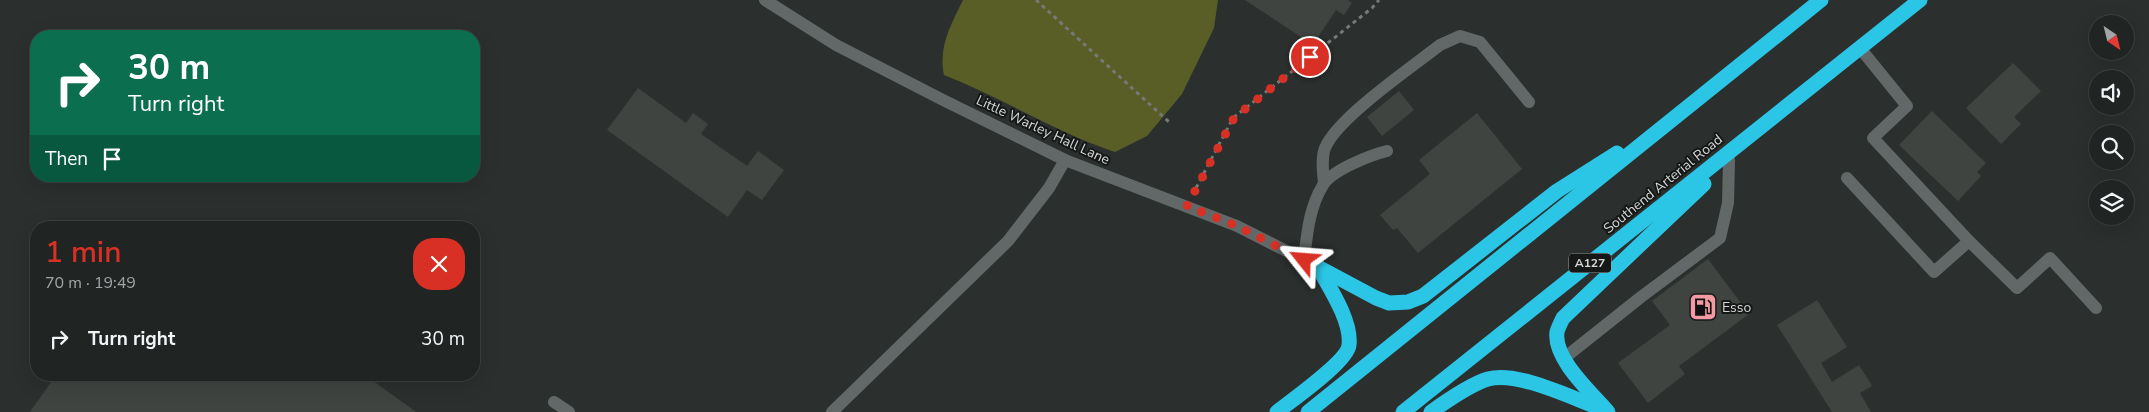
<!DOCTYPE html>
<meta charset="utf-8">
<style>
:root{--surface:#202423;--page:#282c2b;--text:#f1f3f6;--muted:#a2a4a6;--line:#3d4141;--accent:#d93025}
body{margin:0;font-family:"Nunito Sans",sans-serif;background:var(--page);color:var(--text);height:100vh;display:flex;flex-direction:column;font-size:19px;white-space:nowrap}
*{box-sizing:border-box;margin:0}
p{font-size:16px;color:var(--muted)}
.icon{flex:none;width:28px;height:28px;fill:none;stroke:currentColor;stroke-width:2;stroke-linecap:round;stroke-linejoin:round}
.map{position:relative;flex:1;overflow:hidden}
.panel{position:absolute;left:30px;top:221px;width:450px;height:160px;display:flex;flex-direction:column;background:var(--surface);border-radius:20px;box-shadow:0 5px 20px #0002,0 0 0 1px var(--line)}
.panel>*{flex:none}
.hud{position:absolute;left:30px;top:30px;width:450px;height:152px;border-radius:20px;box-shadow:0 5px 20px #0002,0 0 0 1px var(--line);background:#0b6e4f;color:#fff;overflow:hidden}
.needle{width:32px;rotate:145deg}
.buttons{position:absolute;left:2089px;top:15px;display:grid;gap:10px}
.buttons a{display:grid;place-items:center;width:45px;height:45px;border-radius:50%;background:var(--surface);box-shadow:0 5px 20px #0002,0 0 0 1px var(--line);font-size:25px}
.pin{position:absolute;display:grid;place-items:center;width:42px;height:42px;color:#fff;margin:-21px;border:2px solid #fff;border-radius:50%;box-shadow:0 1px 5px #0007}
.me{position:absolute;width:55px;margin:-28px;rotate:298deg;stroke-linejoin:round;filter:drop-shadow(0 0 4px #0008)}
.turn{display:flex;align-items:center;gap:18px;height:105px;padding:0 15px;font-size:22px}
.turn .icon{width:65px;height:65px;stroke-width:2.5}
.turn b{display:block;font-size:35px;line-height:42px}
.then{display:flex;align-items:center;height:48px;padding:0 15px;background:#0003;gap:10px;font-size:19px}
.round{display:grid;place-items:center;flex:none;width:52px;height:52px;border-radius:20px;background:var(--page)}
.headline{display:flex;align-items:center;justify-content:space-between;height:85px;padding:0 15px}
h1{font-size:30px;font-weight:600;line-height:38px;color:var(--accent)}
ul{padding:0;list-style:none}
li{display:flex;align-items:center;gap:15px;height:65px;padding:0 15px}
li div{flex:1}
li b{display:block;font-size:19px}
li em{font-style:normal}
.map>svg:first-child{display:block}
.green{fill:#585e25}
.building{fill:#404440}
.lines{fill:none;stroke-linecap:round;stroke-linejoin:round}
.path{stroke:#757978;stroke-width:3;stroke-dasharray:4 4;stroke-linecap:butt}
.lane{stroke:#626867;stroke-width:12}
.street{stroke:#626867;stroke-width:12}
.highway{stroke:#2bc6e6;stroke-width:15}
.route{stroke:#d93025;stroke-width:9;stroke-dasharray:0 16.2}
.labels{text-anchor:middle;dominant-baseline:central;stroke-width:4;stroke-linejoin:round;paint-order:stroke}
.shield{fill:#151817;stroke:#9b9e9d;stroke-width:1}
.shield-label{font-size:12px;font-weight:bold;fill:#d4d7d6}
.street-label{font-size:14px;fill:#d4d7d6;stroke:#151817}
.poi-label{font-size:14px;fill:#d4d7d6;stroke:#151817;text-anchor:start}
</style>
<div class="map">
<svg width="2149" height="412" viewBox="0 0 2149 412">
<rect width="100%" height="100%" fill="#2b302f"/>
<path class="green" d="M963,0H1218L1214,28L1182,94L1147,136L1115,152C1056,132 1002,98 944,75C938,48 951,24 963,0Z"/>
<g class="building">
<polygon points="1245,0 1348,0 1352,3 1344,15 1336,10 1313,45"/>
<polygon points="2013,63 2041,91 2014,117 2021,124 2001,144 1966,108"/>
<polygon points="638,88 686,123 693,113 708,124 701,134 747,166 758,151 784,170 762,200 747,190 728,217 607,130"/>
<polygon points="1399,91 1414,110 1382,136 1367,117"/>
<polygon points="1932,111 1986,163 1977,172 1981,176 1958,201 1899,145"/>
<polygon points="1477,113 1522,169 1418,253 1397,228 1393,230 1380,215 1430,174 1419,160"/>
<polygon points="1708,259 1749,314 1679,366 1685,374 1648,403 1618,363 1670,325 1652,301"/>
<polygon points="1817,300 1847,347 1821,363 1832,382 1859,365 1872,386 1860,393 1871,412 1832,412 1777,325"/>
<polygon points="56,375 365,375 416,412 30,412"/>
</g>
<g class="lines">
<g class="path">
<polyline points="1036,0 1169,122"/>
<polyline points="1196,188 1233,118 1372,8 1379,0"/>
</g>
<g class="lane">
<polyline points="1847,178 1934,272 1969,241 1873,138 1907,106 1860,48"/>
<path d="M1324,183C1323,172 1321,159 1325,148C1337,118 1412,67 1440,45L1460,36L1480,42L1529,102"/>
<polyline points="1969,241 2017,288 2050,258 2096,308"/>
<path d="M1304,260C1307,234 1309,208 1323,185C1332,170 1371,155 1387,151"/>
<polyline points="1563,359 1641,297 1720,238 1728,203 1729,160"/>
<polyline points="554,402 569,412"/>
<polyline points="832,412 1008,241 1049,188 1065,160"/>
</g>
<polyline class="street" points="765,0 836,45 943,100 1065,160 1237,226 1318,267"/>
<g class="highway">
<polyline points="1318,267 1376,298 1389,303 1408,302 1423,296 1557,191 1617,153"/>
<path d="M1277,412C1292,400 1348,361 1349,345C1352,321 1329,287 1318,267"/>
<polyline points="1308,412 1821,0"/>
<polyline points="1403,412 1920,0"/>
<path d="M1431,412C1445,402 1471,384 1488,379C1520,371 1573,399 1605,410"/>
<path d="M1608,412C1592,393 1553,359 1557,332C1558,328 1561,322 1563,318L1704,184"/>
</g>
</g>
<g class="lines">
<polyline class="route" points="1304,260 1237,226 1187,206 1234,118 1310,57"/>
</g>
<defs>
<g id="fuel-square" transform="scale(1.4375)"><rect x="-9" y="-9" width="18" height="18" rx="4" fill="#f49aa3" stroke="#151817"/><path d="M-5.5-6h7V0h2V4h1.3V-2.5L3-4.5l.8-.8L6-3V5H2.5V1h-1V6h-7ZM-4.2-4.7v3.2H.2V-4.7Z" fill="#111"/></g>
</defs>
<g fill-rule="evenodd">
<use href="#fuel-square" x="1703" y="307"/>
</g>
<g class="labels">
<rect class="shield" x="1569" y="253.5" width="42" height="19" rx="4"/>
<g class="shield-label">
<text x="1590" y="263">A127</text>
</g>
<g class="street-label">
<text transform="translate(1043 130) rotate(25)">Little Warley Hall Lane</text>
<text transform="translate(1663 184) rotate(-39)">Southend Arterial Road</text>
</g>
<g class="poi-label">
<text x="1722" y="307">Esso</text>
</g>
</g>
</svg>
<div class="buttons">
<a><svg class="needle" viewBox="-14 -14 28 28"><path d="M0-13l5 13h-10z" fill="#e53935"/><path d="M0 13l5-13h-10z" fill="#a2a4a6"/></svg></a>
<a><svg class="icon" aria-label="sound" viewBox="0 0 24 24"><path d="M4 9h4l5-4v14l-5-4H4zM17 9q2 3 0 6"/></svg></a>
<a><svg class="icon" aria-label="search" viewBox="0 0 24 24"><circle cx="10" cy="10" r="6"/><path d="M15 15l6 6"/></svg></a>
<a><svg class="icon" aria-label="layers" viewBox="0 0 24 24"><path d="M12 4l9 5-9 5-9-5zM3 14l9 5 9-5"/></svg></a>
</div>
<div class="pin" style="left:1310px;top:57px;background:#d93025"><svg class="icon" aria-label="arrive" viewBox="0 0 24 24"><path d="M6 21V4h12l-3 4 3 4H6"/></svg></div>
<svg class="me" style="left:1304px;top:260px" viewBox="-20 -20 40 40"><path d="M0-17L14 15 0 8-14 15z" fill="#d93025" stroke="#fff" stroke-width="4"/></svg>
<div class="hud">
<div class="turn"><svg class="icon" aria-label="right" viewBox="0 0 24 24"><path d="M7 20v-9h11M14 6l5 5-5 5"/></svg><div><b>30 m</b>Turn right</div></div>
<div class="then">Then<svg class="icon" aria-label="arrive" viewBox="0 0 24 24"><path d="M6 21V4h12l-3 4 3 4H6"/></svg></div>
</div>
<section class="panel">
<div class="headline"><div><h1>1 min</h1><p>70 m · 19:49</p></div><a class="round" style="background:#d93025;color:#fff"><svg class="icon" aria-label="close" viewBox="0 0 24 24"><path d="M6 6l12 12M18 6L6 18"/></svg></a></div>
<ul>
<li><svg class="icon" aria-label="right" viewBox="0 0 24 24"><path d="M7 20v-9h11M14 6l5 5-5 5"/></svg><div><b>Turn right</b></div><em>30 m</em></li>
</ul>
</section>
</div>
